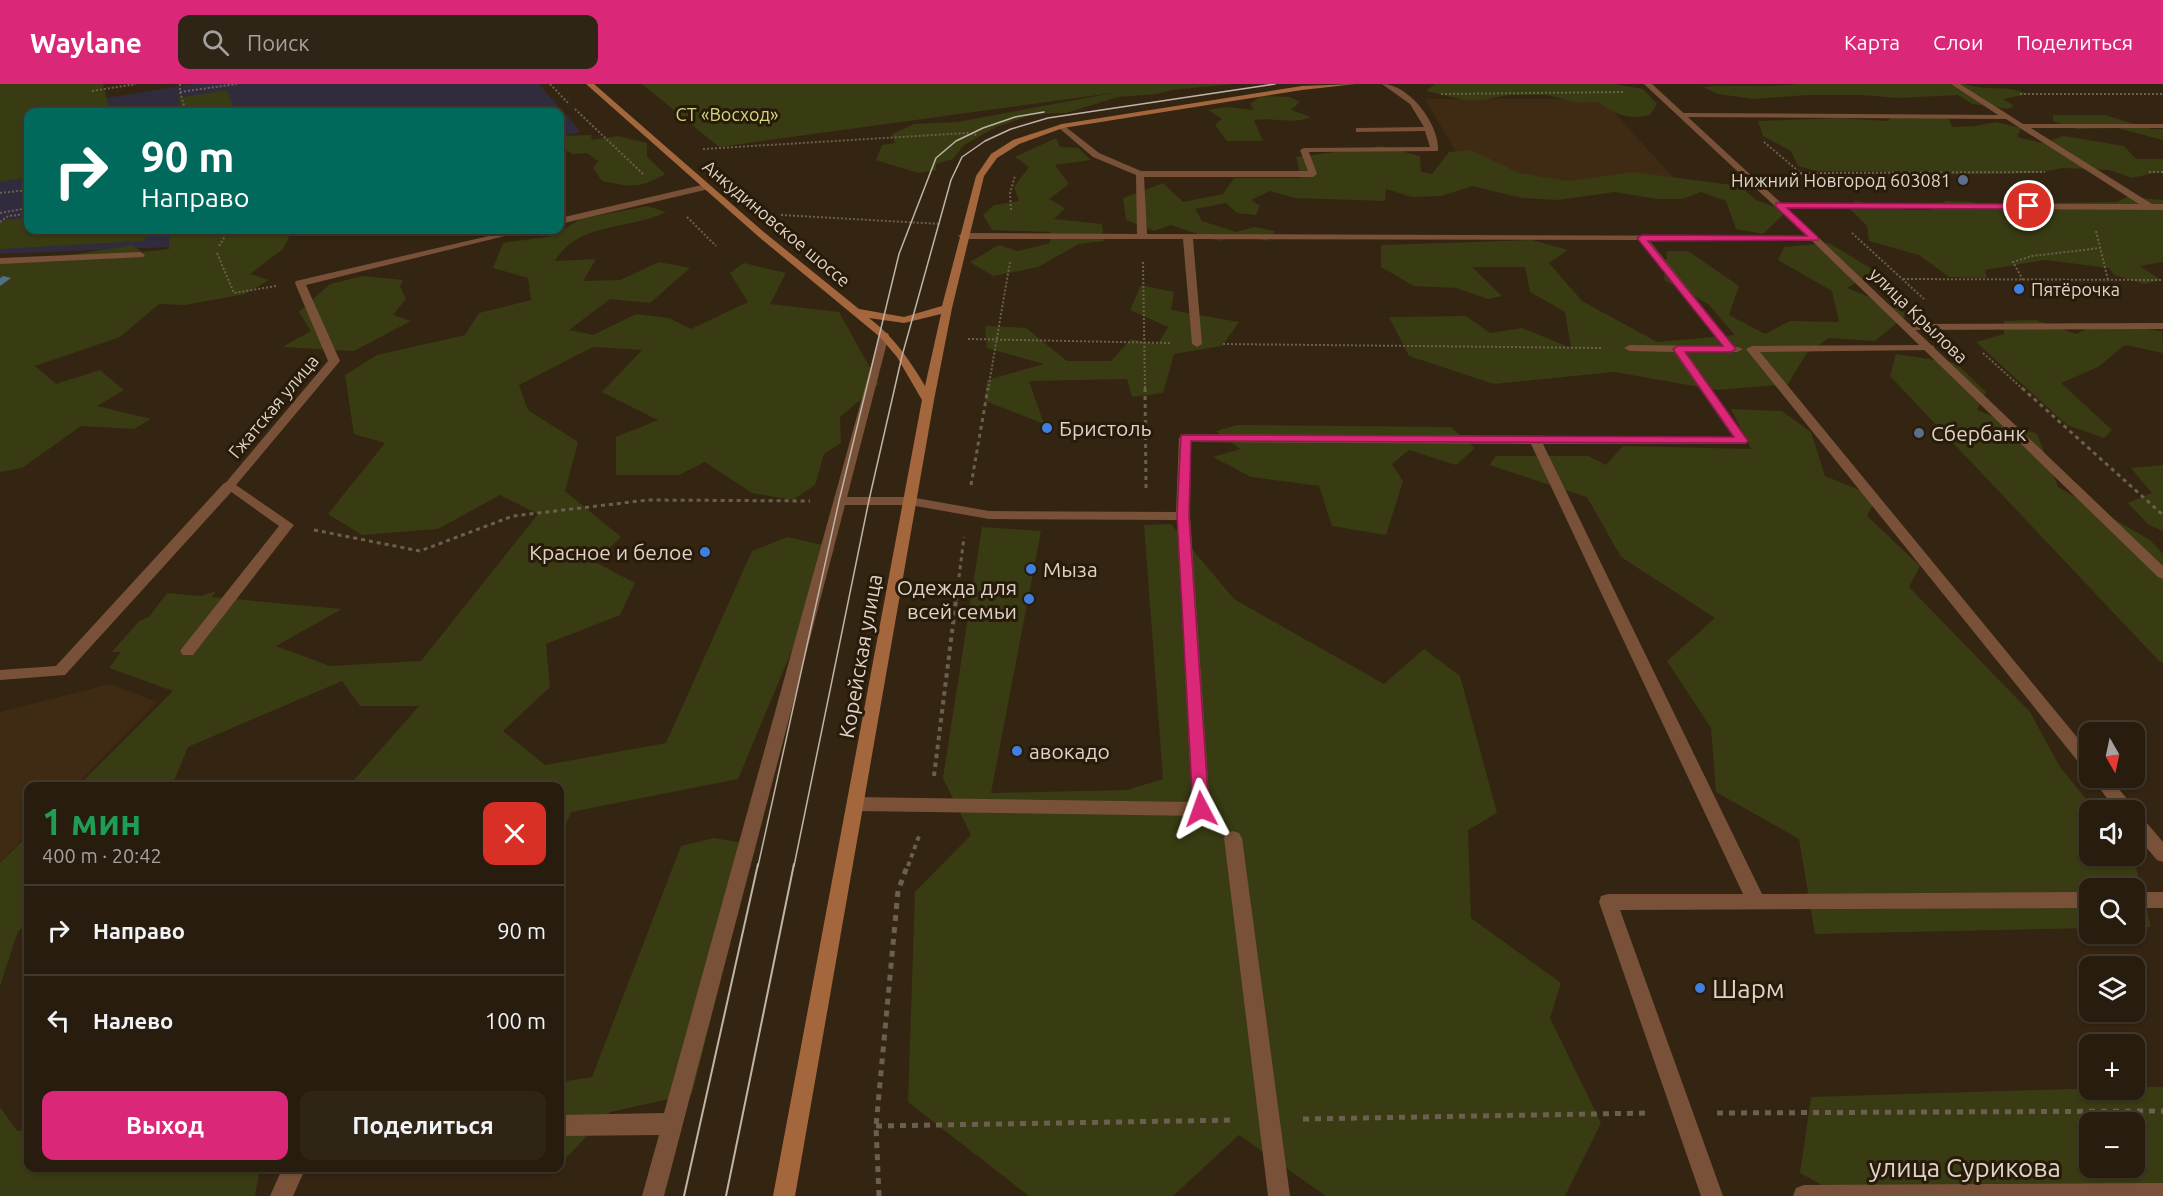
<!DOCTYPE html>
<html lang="ru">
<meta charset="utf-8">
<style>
:root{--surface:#271c0e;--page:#2f2517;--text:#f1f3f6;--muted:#a4a19e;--line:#433a2e;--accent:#db2777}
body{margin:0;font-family:Ubuntu,sans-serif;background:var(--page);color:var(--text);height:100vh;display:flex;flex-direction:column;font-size:22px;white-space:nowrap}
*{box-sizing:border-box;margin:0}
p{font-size:20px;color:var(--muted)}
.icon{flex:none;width:33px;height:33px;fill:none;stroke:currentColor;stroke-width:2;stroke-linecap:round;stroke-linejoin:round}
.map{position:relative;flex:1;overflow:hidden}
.drawer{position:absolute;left:24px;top:698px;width:540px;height:390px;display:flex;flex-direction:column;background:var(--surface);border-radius:12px;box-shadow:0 2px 4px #0004,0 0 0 2px var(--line)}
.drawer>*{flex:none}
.banner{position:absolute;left:24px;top:24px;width:540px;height:126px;border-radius:12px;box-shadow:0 2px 4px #0004,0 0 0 2px var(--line);background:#00695c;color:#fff;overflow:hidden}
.needle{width:39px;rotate:171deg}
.buttons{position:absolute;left:2079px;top:638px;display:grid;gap:12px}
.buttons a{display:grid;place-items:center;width:66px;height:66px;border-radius:12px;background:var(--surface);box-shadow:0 2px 4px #0004,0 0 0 2px var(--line);font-size:30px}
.pin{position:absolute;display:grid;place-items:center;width:51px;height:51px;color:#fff;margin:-26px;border:3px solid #fff;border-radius:50%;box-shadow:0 2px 6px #0007}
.me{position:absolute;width:66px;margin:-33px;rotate:356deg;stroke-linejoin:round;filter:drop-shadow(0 0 4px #0008)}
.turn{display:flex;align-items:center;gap:21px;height:126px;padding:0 18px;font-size:27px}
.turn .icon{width:78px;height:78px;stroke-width:2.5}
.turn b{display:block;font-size:42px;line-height:51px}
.round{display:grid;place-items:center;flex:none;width:63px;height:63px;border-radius:12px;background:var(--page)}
.headline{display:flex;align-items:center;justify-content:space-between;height:102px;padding:0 18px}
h1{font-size:36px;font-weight:700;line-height:45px;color:#1e9e55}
.button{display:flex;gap:12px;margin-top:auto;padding:12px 18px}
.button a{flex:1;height:69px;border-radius:12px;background:var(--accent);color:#fff;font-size:24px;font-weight:700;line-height:69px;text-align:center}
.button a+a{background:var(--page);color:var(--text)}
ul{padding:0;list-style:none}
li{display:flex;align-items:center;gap:18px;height:90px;padding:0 18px;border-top:2px solid var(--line)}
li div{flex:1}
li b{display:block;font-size:22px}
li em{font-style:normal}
header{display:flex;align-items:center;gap:36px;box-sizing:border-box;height:84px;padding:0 30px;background:var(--accent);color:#fff}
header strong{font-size:28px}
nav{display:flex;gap:33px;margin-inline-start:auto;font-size:21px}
.search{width:420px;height:54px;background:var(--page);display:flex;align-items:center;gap:15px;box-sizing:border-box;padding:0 21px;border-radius:12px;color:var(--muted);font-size:22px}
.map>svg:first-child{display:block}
.built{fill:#3f2b13}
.education{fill:#312c3d}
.green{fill:#393b12;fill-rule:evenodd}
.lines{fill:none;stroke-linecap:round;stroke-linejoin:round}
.stream{fill:#507288;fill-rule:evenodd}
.path-far3{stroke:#6c5f4f;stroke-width:2;stroke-dasharray:2 2;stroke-linecap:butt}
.path-far2{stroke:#6c5f4f;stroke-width:3;stroke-dasharray:4 4;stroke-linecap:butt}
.path-far1{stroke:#6c5f4f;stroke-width:4;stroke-dasharray:4.5 4.5;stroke-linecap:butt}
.path{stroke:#6c5f4f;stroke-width:5;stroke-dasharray:6 6;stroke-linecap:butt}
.lane{fill:#785138;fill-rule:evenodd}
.street{fill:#785138;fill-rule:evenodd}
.secondary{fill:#a4673d;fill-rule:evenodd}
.tram-far1{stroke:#bfb4a8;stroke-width:1.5}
.tram{stroke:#bfb4a8;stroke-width:2}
.route{fill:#db2777;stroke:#8e194d;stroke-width:1.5}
.service-dot{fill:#5c6f8a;stroke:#291b09;stroke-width:2}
.shop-dot{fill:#3f7fe0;stroke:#291b09;stroke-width:2}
.labels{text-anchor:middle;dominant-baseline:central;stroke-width:6;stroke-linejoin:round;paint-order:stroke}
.far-park-label{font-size:18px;fill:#d2d87f;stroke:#291b09}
.far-poi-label{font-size:18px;fill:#ddd3c8;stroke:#291b09;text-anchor:end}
.far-street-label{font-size:18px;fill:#ddd3c8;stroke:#291b09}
.poi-label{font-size:21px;fill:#ddd3c8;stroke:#291b09;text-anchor:start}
.street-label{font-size:21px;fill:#ddd3c8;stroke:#291b09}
.near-poi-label{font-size:26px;fill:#ddd3c8;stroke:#291b09;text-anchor:start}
.near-street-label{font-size:26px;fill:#ddd3c8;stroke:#291b09}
</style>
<header>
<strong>Waylane</strong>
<div class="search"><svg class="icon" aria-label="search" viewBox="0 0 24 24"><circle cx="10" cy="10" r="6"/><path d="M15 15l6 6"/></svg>Поиск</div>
<nav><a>Карта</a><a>Слои</a><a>Поделиться</a></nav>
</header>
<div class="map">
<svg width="2163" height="1112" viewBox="0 0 2163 1112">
<rect width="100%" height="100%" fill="#342512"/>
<g class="built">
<polygon points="1425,15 1602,15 1681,102 1494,102 1470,92"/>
<polygon points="110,600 157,618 75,702 28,702 28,749 0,778 0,628"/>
</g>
<g class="education">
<polygon points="193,0 539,0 581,48 560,52 560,28 110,28 106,14"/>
<polygon points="28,93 28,146 288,146 289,158 0,170 0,98"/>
</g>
<g class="green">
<polygon points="0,0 103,0 110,28 28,28 28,93 0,98"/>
<polygon points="642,0 1233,0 1172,6 1157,10 1118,13 1066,29 1035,30 996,43 964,61 953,75 936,80 936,86 918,89 876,76 882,61 895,59 892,50 914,40 957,38 1113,9 719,63"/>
<path d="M1435,0H1614L1643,5L1657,20L1650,31C1629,36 1615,31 1599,18L1578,19L1548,11H1508L1483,16H1465L1426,7Z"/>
<path d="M1798,0H1965C1987,8 2005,0 2028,10L2003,15L2014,22L2008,25L1972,20L1958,11L1898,14L1862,11H1808L1753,15L1718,10L1703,3C1735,0 1766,4 1798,0Z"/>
<polygon points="227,6 235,28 183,28 178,14"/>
<path d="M1261,12L1290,13L1300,18L1291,26L1311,33C1293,41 1273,33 1254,36L1263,57H1227L1215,41L1222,35L1208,26L1226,23L1254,26L1250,20Z"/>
<polygon points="1896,30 1949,35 1952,43 1975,42 1996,38 2021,44 2017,53 2042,59 2064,52 2124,62 2136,75 2163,75 2163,87 2132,94 2109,86 2062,84 2037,89 1912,91 1878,87 1817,87 1798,82 1791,67 1763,52 1758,37 1841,34 1887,37"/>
<polygon points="2053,31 2105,31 2151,45 2163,45 2163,56 2117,44 2076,45 2053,37"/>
<path d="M591,51L592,56L618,52L647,59V73L665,90C639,105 630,103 602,97L593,84L598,77L587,69L573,70L560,64V52Z"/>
<polygon points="1056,54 1060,63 1078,64 1091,76 1055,81 1069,100 1049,115 1065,124 1054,135 1102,140 1104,157 1079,160 1038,183 993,192 970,178 999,161 1018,167 1050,159 1050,148 992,146 983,131 994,121 1019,117 1014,103 1029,83 1015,73"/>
<polygon points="1382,62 1420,72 1421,88 1432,90 1449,68 1471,66 1519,89 1568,97 1633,88 1740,102 1756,116 1778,124 1783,131 1763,150 1736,145 1726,117 1701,108 1683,115 1657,115 1615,108 1558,116 1522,114 1473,102 1441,112 1412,113 1386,105 1385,117 1295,114 1270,107 1251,116 1260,122 1256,131 1237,129 1226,119 1195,125 1202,137 1236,148 1254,143 1275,147 1268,157 1243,151 1219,157 1171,141 1154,147 1126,136 1123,114 1163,99 1183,118 1223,110 1234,94 1301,94 1296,73"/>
<polygon points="2127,113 2163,116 2163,178 2140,182 2161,196 2144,200 2114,191 2109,184 2045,176 1985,186 1987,194 1949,193 1919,171 1869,157 1867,142 1850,125 1855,117 1908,126 1932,126 1946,117 1972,118 2004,125 2025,119 2117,118"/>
<path d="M647,122L666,128C630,146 577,138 555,177L596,175L583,197L620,196L659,178L690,184L650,219L610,215L569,246L593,251L636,230L669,234L691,245L748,218L730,189L744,179L786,189L770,220L839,228L879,300L840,333L841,359L824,370L815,401L793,416L752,409L705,378L679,391H616V353L658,336L602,308L642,266L593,263L519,301L528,326L578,358L565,407L621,453L595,478L635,499L620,531L546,560L550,603L503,647L545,681L666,659L752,467L788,453L835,464L738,695L571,728L560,755V702H355L352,698L419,622H360L342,597L188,663L172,702H78L173,607L109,584L121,568H112L139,537L149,533L167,509L201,512L216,507L212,513L342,525L276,562L330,582L421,577L538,430L500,411L438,445L362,451L328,430L385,359L354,350L345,291L377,271L465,251L479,229L531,216L528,194L493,184L503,159L552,152L581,135Z"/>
<polygon points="28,134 28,146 154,146 142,157 0,165 0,139 4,136"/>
<polygon points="169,146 292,146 283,165 250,190 269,196 245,210 185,221 159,220 120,253 35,282 56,300 100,286 124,306 97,322 151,335 134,345 81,342 22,384 0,388 0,176 65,172 132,161 142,168 169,165"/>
<polygon points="1532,156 1568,166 1549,179 1582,217 1657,258 1735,251 1708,220 1664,196 1667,167 1688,167 1739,202 1729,231 1765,250 1790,237 1839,238 1832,207 1778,176 1784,163 1829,159 1875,187 1847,204 1909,229 1875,257 1829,254 1806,270 1788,300 1717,306 1614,288 1494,300 1409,272 1389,233 1466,232 1490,249 1522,244 1571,264 1565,228 1530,208 1525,183 1472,183 1502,212 1488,215 1456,204 1414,202 1381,183 1381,161"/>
<polygon points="363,192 403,196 400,202 406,215 393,231 411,237 354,267 282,263 311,247 299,228 330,200"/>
<polygon points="1141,201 1174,208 1171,226 1239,238 1222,262 1174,270 1163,309 1132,313 1127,295 1029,297 1044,340 985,317 987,296 1044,280 987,264 985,242 1026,244 1067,277 1111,277 1131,255 1158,260 1168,243 1130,226"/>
<polygon points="2036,236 2076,250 2098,239 2162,247 2163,269 2125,261 2098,283 2061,299 2112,346 2104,354 2067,341 1976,258 2004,250 2004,237"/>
<polygon points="1896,270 1956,279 1986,308 1977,326 2037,350 2058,403 2150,456 2163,470 2163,579 2159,577 1890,292"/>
<polygon points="1731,325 1782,327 1811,348 1825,392 1877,413 1867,432 1920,482 1909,503 2030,628 2060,683 2095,726 2090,726 2090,771 2133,771 2151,843 2135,843 2134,804 2090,804 2089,844 1815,850 1799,755 1716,708 1711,644 1667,577 1715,534 1621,473 1587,413 1489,381 1496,372 1588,372 1606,381 1623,362 1751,365"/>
<polygon points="1237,341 1451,343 1475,364 1456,381 1409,366 1392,380 1403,397 1386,451 1332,442 1319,402 1251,393 1213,373 1240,365 1216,347"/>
<polygon points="2163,381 2163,447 2149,441 2128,419 2152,409 2131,384"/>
<polygon points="1171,440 1234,515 1384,600 1424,565 1460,592 1497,729 1468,746 1471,834 1561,899 1550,934 1601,1039 1565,1112 1326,1112 1239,1051 1173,1112 1029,1112 908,1018 915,808 971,751 943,694 982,443 1041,447 991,709 1127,706 1163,695 1144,441"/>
<polygon points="28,751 28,840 18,847 0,902 0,779"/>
<polygon points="714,754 755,761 692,1010 610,1028 560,1080 560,998 592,993 681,762"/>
<path d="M2135,1003H2163V1112H1842L1800,1089L1811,1013ZM2090,1038H2134V1083H2090Z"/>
<polygon points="0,1023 17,1047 28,1046 28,1083 260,1083 255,1112 0,1112"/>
</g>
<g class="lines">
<polygon class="stream" points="3,192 11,194 0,202 0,194"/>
<g class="path-far3">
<polyline points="180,0 180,8 237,0"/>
<polyline points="550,0 569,20"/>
<polyline points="92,7 136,0"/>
<polyline points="180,8 186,28"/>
<polyline points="1441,10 1625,8"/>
<polyline points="2020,10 2163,10"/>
<polyline points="575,25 643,90"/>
<polyline points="1764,58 1809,96"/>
<polyline points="703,65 967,49 977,51"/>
<polyline points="23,76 26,130"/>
<polyline points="2149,88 2163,88"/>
<polyline points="1800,89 2045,88"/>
<polyline points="0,109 28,106"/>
<polyline points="1011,126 1010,109 1015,92"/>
<polyline points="0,129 28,124"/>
<polyline points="781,131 941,140"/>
<polyline points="687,133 716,162"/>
<polyline points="0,138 8,132 28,130"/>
<polyline points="2096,147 2108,196"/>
<polyline points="1852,149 1924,215"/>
<polyline points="219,162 229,146"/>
<polyline points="217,169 234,209 276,202"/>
<polyline points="1143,178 1145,306"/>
<polyline points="1903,195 2163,196"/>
<polyline points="2023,196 2013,178 2032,172 2100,164"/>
<polyline points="968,255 1170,259"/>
<polyline points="1223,260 1602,264"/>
<polyline points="1983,269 2024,306"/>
<polyline points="988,306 1010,178"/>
</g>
<g class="path-far2">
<polyline points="1145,304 1146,404"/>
<polyline points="2022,304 2163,431"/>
<polyline points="971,401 988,304"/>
<polyline points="314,446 420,467 513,432 648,416 810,417"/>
<polyline points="956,517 964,453"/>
</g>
<g class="path-far1">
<polyline points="934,692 956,516"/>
<polyline points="908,782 919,752"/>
</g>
<g class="path">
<polyline points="1717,1029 2163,1027"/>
<polyline points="1303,1035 1650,1029"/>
<polyline points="876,1042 1236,1036"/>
<polyline points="879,1112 876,1042 898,807 908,780"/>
</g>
<g class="lane">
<path d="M1382,0C1410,0 1440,42 1438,67L1309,68L1317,90L1313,93H1144L1147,150L1817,152V156L1814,157L1649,156L1734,262L1743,265L1737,268H1686L1748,357L1746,360H1543L1762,810L2090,808V824L1620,826L1723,1112H1701L1599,818L1601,812L1608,810H1743L1531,360L1191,358L1190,432L1210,725L1207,730L1201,732L856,727L850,725L847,720L850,715L856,713L1192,718L1177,436L989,435L910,421H845L664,1112H642L659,1051L560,1052V1031L664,1029L880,249H888L889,251L847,413H910L989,427L1176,428L1179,354L1185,350L1733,353L1674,268L1630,267L1624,264L1630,261L1723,262L1639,156L1193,155L1202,260L1197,263L1192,260L1183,155H963L958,152L963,149L1137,150L1136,91L1093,73L1059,44L1058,42L1062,40L1099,69L1141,87H1308L1300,66L1304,64L1430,63L1425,47L1356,48V44H1359L1424,43L1410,20Z"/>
<polygon points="1951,0 1960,0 2023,40 2163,40 2163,44 2031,44 2152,120 2163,120 2163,126 1779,124 1776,123 1776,119 2139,120 2006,35 1682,33 1678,31 1682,29 1998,31"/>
<polygon points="140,168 145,171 143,173 0,180 0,174"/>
<polygon points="2163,239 2163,245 1908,246 1903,243 1908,240"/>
<polygon points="1930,261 1934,262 1934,266 1760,268 2090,669 2090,687 2084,685 1746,265 1752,262"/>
<polygon points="229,398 235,402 234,405 65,591 0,596 0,586 56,582 224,399"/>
<polygon points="2091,693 2109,693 2132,721 2135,726 2116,726"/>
<polygon points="2134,729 2140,731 2163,758 2163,778 2157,776 2134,749"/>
<polygon points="1233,747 1239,749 1242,754 1290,1112 1268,1112 1224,754 1227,749"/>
<rect x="2134" y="808" width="29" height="16"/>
<polygon points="283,1083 306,1083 293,1112 270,1112"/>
</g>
<g class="street">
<polygon points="1644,0 1652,0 1817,152 2163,482 2163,495 2158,493 1811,156"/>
<polygon points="706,100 709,101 709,105 560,140 560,134"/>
<polygon points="514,146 529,146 306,201 340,277 236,401 294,441 193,571 183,571 180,567 183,563 279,442 223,402 328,277 295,199 296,197"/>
<polygon points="2163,1099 2163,1112 1793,1112 1796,1104 1804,1101"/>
</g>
<path class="secondary" d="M586,0H594L765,149L859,225L904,233L942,222L976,92L991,70L1013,56L1062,40L1302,2L1356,0L1302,6L1063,44L1019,60L997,74L984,92L952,224L934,316L795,1112H773L922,316L897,273L880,253L759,153ZM941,230L925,302C909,275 894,253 869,234L904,239Z"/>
<g class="tram-far1">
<polyline points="758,782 839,417 899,170 936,74 956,57 983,44 1015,33 1044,28"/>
<polyline points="794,782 869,416 902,272 951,96 962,73 985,57 1011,45 1048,34 1275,0"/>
</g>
<g class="tram">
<polyline points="684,1112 758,780"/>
<polyline points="726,1112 794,780"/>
</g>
</g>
<polygon class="route" points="1776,119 2029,120 2033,122 2029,125 1787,124 1818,153 1818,156 1648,157 1736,265 1731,268 1685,268 1748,357 1746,359 1191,357 1189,432 1209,725 1207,729 1201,731 1196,729 1193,725 1177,432 1181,351 1734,353 1673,265 1678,262 1723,262 1637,154 1642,151 1807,152 1776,123"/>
<g class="service-dot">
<circle cx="1963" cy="96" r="6"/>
<circle cx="1919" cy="349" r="6"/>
</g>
<g class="shop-dot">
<circle cx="2019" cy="205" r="6"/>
<circle cx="1047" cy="344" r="6"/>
<circle cx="705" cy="468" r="6"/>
<circle cx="1031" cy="485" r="6"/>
<circle cx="1029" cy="515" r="6"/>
<circle cx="1017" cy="667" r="6"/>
<circle cx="1700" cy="904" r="6"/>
</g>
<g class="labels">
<g class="far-park-label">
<text x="727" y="30">СТ «Восход»</text>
</g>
<g class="far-poi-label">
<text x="1951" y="96">Нижний Новгород 603081</text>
<text x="2031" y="205" text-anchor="start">Пятёрочка</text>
</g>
<g class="far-street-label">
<text transform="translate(777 139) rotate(40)">Анкудиновское шоссе</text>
<text transform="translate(1919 231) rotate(44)">улица Крылова</text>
<text transform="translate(273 322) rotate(-50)">Гжатская улица</text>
</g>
<g class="poi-label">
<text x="1059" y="344">Бристоль</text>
<text x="1931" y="349">Сбербанк</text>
<text x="693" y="468" text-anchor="end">Красное и белое</text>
<text x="1043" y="485">Мыза</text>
<text x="1017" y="503" text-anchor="end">Одежда для<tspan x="1017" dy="24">всей семьи</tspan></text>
<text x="1029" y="667">авокадо</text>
</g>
<g class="street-label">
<text transform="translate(860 572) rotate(-80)">Корейская улица</text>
</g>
<g class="near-poi-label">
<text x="1712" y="904">Шарм</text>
</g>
<g class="near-street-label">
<text x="1965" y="1083">улица Сурикова</text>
</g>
</g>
</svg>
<div class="buttons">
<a><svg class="needle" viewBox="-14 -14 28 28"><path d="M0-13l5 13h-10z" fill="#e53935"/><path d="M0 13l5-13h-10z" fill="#a4a19e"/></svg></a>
<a><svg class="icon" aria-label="sound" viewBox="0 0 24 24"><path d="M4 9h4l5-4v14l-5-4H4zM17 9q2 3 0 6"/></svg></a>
<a><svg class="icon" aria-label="search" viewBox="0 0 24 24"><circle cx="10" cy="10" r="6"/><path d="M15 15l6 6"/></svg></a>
<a><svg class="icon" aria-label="layers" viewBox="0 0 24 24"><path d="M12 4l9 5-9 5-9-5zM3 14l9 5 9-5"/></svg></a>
<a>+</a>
<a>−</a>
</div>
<div class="pin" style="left:2029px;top:122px;background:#d93025"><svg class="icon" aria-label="arrive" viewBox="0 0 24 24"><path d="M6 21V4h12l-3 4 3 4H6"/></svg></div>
<svg class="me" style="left:1201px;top:725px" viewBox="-20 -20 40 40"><path d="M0-17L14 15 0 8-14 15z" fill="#db2777" stroke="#fff" stroke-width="4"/></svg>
<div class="banner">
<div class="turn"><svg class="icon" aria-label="right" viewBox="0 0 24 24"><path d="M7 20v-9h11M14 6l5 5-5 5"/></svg><div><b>90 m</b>Направо</div></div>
</div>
<section class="drawer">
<div class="headline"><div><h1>1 мин</h1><p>400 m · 20:42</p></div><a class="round" style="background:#d93025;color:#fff"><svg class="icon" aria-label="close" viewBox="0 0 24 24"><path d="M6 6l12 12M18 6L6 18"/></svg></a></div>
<ul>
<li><svg class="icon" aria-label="right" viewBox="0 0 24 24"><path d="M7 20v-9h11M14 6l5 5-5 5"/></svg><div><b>Направо</b></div><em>90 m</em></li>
<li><svg class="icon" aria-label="left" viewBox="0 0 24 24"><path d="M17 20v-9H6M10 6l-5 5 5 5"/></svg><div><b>Налево</b></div><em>100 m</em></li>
</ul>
<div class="button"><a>Выход</a><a>Поделиться</a></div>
</section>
</div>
